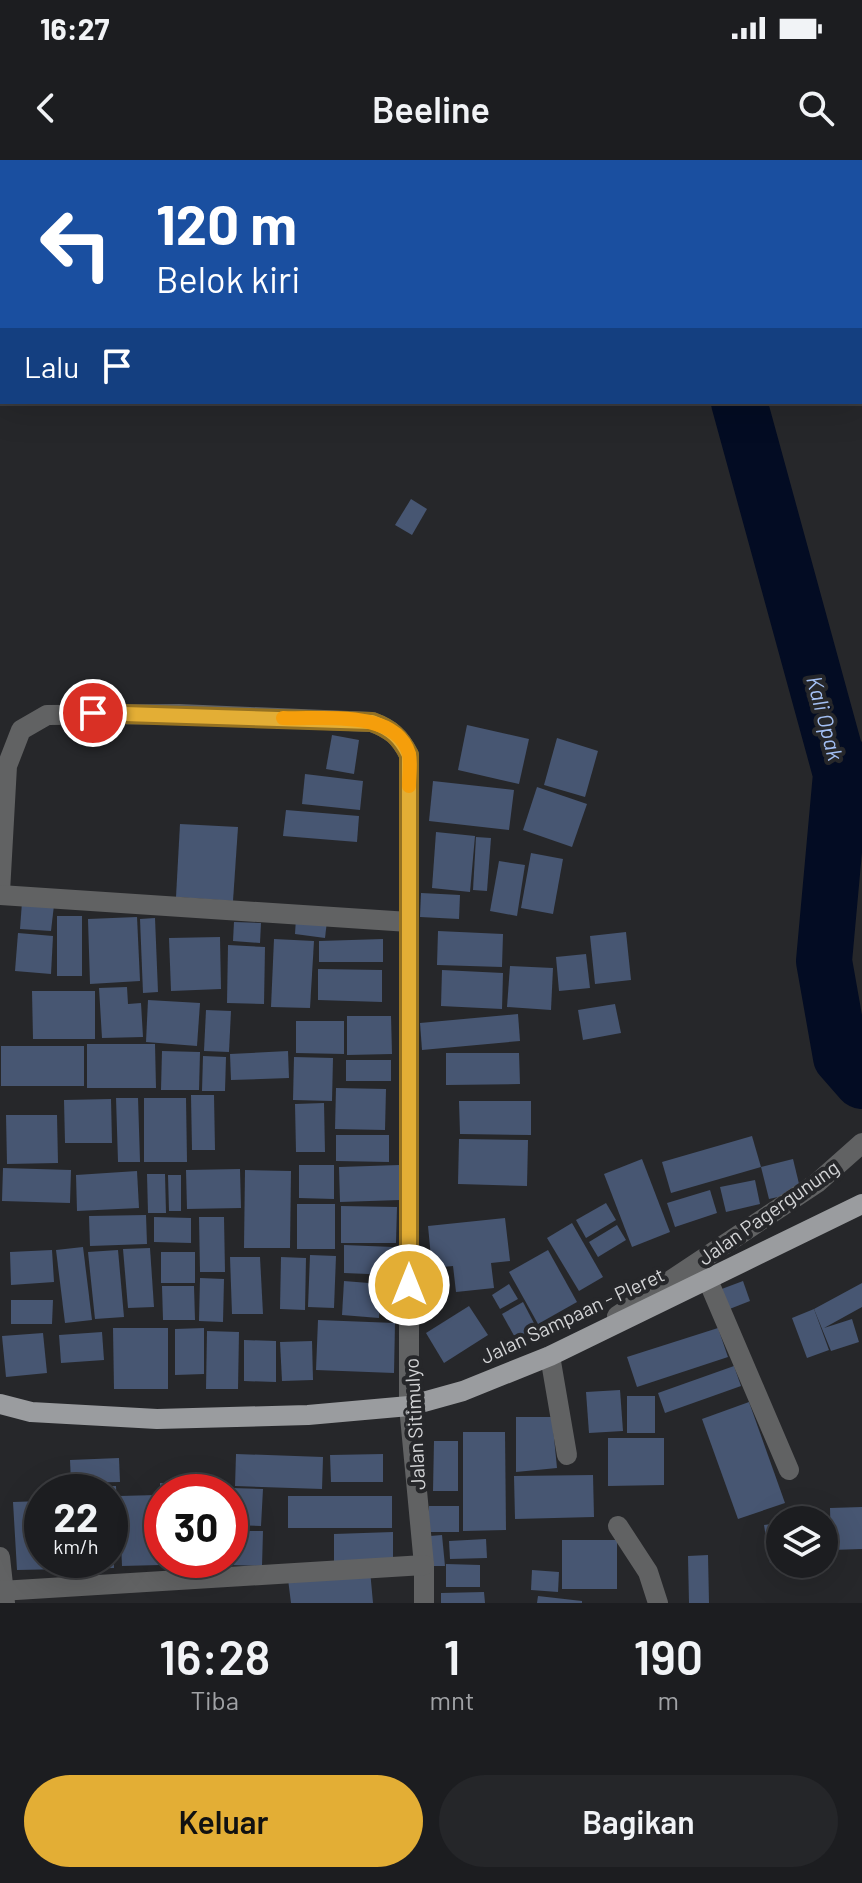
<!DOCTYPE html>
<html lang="id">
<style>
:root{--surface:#1c1d20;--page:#252629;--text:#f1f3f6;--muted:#a0a2a5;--line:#3a3b3e;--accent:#e3ae35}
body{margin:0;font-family:Barlow,sans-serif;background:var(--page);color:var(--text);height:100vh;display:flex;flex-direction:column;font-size:30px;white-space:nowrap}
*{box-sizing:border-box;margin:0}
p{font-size:26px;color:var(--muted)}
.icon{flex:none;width:44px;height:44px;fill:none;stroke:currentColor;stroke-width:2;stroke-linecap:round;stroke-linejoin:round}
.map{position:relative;height:1443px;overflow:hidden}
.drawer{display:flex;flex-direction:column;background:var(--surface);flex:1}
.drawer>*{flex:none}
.top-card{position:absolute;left:0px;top:0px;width:862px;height:244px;box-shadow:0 8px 32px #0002,0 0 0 2px var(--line);background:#1a4fa0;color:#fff;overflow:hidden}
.fabs{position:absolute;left:766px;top:1346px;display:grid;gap:16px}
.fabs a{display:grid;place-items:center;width:72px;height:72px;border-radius:50%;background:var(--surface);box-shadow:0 8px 32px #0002,0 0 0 2px var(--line);font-size:40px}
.speed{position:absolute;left:24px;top:1314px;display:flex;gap:16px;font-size:40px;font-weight:700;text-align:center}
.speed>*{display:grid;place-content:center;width:104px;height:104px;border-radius:50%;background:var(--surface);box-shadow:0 8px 32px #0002,0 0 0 2px var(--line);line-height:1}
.speed small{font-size:20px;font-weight:400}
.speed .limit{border:12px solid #d22;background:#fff;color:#111}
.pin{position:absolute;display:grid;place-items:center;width:68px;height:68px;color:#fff;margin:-34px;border:4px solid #fff;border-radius:50%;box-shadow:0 2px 8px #0007}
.me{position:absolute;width:88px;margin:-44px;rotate:0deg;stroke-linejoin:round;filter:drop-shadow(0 0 6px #0008)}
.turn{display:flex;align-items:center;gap:28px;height:168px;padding:0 24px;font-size:36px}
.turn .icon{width:104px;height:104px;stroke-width:2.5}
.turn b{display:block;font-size:56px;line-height:68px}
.then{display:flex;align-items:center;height:76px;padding:0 24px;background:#0003;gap:16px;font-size:30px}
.eta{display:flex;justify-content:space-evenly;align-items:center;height:136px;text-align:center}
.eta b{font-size:48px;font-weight:600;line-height:56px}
.button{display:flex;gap:16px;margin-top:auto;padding:16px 24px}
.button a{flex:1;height:92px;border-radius:48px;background:var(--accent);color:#111;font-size:32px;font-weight:600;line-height:92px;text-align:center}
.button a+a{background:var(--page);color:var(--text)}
.status{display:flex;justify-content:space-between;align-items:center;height:56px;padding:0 40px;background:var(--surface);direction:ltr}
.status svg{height:22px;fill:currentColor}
header{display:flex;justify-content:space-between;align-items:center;height:104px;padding:0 24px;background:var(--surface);font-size:36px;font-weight:600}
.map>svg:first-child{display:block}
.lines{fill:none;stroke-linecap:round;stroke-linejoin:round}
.stream{stroke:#030c23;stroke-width:9}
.river{stroke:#030c23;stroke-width:56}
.building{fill:#475672}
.minor{stroke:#616263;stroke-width:20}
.major{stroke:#9a9c9f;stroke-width:20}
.route-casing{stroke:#947122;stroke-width:20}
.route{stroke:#e3ae35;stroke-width:14}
.slow{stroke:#f59e0b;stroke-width:14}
.labels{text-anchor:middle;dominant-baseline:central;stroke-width:8;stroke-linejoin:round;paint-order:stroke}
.street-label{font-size:20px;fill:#d3d4d6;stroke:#26272a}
.water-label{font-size:22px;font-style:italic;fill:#a3bff3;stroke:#26272a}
</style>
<div class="status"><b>16:27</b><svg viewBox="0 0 49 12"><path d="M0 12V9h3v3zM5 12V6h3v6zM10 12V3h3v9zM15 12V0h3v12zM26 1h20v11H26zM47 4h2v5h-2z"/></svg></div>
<header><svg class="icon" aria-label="back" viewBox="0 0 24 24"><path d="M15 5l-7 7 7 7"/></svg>Beeline<svg class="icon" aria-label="search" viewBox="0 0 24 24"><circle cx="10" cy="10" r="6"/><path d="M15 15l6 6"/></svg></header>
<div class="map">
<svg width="862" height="1443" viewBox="0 0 862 1443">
<rect width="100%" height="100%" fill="#26272a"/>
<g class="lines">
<polyline class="stream" points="839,605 862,586"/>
<g class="river">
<polyline points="545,0 548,2"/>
<polyline points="739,242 841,614 824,801 841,897 862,921"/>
</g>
</g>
<g class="building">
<polygon points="411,339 427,349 412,375 395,365"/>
<polygon points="467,565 529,579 519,624 458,610"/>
<polygon points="332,575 359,580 354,614 326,609"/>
<polygon points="557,578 598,591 585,637 544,625"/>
<polygon points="305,614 363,621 360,650 302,644"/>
<polygon points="433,621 514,630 509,670 429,661"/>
<polygon points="537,627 587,644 572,687 523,670"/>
<polygon points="286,650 359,656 357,682 283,676"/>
<polygon points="180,664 238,667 233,741 176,737"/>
<polygon points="436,672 475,676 470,732 432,728"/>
<polygon points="476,677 491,678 487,731 473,730"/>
<polygon points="531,693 563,699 553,754 521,748"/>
<polygon points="499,701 525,705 517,756 490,751"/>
<polygon points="421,733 460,735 459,759 420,757"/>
<polygon points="22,742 54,745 51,771 20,769"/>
<rect x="57" y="756" width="25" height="60"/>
<polygon points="137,757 140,821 90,824 88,759"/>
<polygon points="155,758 158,832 143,833 140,759"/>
<polygon points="296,758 327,761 325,778 295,774"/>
<polygon points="234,762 261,763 260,783 233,781"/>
<polygon points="438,771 503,774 502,807 437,805"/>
<polygon points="626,772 631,820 595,824 590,776"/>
<polygon points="18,773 53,776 51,814 15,811"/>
<polygon points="220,777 221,829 171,831 169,778"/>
<polygon points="274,779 314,781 310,848 271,847"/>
<polygon points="383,779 383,802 319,802 319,781"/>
<polygon points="228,785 265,787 264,844 227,843"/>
<polygon points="586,794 590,828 559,831 556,797"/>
<polygon points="510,806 553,808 551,850 507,847"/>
<polygon points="318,809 382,810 382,842 318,840"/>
<polygon points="442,810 503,813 502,849 441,846"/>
<polygon points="127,827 128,844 141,843 143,877 102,878 99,828"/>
<polygon points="32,831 95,831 95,879 33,879"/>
<polygon points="148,840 200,843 197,886 146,882"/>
<polygon points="615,844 621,873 583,880 578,850"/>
<polygon points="206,850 231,851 229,892 204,891"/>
<polygon points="518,854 520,881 422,890 420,863"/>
<polygon points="347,856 391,856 392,894 347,895"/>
<polygon points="296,861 344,861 344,894 296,893"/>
<polygon points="87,884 155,884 156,928 87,928"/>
<rect x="1" y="886" width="83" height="40"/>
<polygon points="162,891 200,892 199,930 161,930"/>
<polygon points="288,891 289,918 231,920 230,894"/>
<polygon points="446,893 519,893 520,924 446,925"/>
<polygon points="203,896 226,897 225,931 202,931"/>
<polygon points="294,897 333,898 332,941 293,940"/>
<rect x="346" y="900" width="45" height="21"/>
<polygon points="336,928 386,929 385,970 335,969"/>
<polygon points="191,935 214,935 215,990 192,990"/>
<polygon points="116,938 138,938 140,1002 118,1002"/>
<polygon points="144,938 186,938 187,1002 144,1002"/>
<polygon points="111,939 112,983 65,983 64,940"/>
<polygon points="459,941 531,941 531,975 460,974"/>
<polygon points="324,943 325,992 296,992 295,944"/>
<polygon points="6,955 57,955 58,1003 7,1004"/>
<polygon points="336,975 389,975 389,1002 336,1001"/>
<polygon points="752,976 761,1007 671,1033 662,1002"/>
<polygon points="459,979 528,980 527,1026 458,1024"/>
<polygon points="642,999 670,1072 632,1087 604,1014"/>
<polygon points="793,999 801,1032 769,1039 761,1007"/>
<polygon points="299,1005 334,1005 334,1039 299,1038"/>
<polygon points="399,1005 400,1040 340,1042 339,1007"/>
<polygon points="3,1008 71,1010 70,1043 2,1041"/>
<polygon points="240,1009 241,1048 187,1049 186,1010"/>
<polygon points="245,1010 291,1011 290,1088 244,1088"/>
<polygon points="137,1011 139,1048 77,1051 76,1015"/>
<polygon points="147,1014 165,1014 166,1053 148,1053"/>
<polygon points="168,1015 181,1015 181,1051 169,1051"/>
<polygon points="755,1020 760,1044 726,1052 720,1027"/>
<polygon points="710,1030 717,1053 675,1067 667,1043"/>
<polygon points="606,1043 616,1060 586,1078 576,1060"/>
<rect x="297" y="1044" width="38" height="45"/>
<polygon points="341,1046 397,1047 396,1083 341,1083"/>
<polygon points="146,1055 147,1084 90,1086 89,1056"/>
<polygon points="154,1057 191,1058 191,1083 154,1082"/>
<polygon points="199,1057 224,1057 225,1112 200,1112"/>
<polygon points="505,1058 510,1101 491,1103 494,1128 456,1132 453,1106 432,1108 428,1066"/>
<polygon points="572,1063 603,1117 579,1131 547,1078"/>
<polygon points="617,1065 626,1080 598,1097 589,1082"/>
<polygon points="344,1085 393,1087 392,1115 344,1113"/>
<polygon points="83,1087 92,1160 65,1163 56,1090"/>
<polygon points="150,1088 154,1147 128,1148 123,1089"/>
<polygon points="52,1090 54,1122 11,1125 10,1092"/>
<polygon points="118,1090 124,1157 95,1159 88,1092"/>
<polygon points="548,1090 577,1142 538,1164 509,1112"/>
<rect x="161" y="1092" width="34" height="31"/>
<polygon points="310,1095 336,1096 334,1148 308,1147"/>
<polygon points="230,1097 260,1097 263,1154 232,1154"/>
<polygon points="281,1097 306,1098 305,1150 280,1149"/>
<polygon points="200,1118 224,1119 223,1162 199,1161"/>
<polygon points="344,1121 381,1124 379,1158 342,1155"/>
<polygon points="743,1121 750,1141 727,1150 719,1130"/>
<polygon points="862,1123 862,1147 824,1168 852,1159 859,1182 831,1191 814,1149"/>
<polygon points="509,1124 518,1139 500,1149 492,1135"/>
<polygon points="162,1126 194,1126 195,1160 163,1160"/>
<polygon points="11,1140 53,1140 52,1164 11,1164"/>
<polygon points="523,1142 537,1169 517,1181 502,1154"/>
<polygon points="469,1146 488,1175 444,1203 426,1173"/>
<polygon points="814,1149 829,1190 807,1198 792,1158"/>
<polygon points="318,1160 395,1163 394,1213 316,1210"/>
<polygon points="113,1168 168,1168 168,1229 114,1229"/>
<polygon points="204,1168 204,1214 175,1215 175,1169"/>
<polygon points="718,1168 728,1197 637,1227 627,1197"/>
<polygon points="207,1171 239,1172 238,1229 206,1229"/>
<polygon points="102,1172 104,1200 61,1203 59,1175"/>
<polygon points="43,1173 47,1213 6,1217 2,1176"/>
<polygon points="244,1180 276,1181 276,1222 244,1221"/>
<polygon points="312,1181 313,1220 282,1221 280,1182"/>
<polygon points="734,1206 741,1226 665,1253 658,1233"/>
<polygon points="620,1230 623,1271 589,1273 586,1232"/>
<rect x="627" y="1236" width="28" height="37"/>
<polygon points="749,1242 785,1343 738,1359 702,1259"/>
<polygon points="516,1257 552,1257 557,1308 516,1312"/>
<polygon points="463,1272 505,1272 506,1370 463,1371"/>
<polygon points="608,1278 664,1278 664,1325 608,1326"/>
<polygon points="434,1281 458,1281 458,1331 433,1331"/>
<polygon points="236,1294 323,1297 322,1329 235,1326"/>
<polygon points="383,1294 383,1322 331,1322 330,1295"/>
<polygon points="119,1298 120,1322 71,1323 70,1300"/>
<polygon points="593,1315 594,1357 515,1359 514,1316"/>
<polygon points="160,1323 181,1324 181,1332 160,1332"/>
<polygon points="116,1326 118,1369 110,1370 110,1332 72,1332 71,1328"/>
<polygon points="197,1327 263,1329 261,1366 230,1365 230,1332 196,1332"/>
<polygon points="157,1335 160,1405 122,1406 119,1336"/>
<rect x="288" y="1336" width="104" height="32"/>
<polygon points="42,1341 42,1400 110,1400 110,1372 113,1372 114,1408 17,1410 13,1342"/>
<rect x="429" y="1346" width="30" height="26"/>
<polygon points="862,1347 862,1389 831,1390 830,1348"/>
<polygon points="780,1363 780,1402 770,1403 764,1365"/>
<polygon points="230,1371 263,1371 262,1406 189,1404 189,1400 230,1400"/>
<polygon points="393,1372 393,1402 334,1404 334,1374"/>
<polygon points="442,1375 445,1406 433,1406 430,1376"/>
<polygon points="486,1379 487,1398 450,1399 449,1381"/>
<rect x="562" y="1380" width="55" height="49"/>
<polygon points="708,1395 709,1443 689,1443 688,1396"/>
<polygon points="446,1404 480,1405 480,1427 446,1427"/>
<polygon points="370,1410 373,1443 291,1443 288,1419"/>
<polygon points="532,1410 559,1412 558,1432 531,1430"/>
<polygon points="484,1432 485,1443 441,1443 441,1433"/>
<polygon points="538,1436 582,1441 582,1443 537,1443"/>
</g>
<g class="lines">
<g class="minor">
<path d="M0,732L7,606L21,570L47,555L179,554L372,562C391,569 400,577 409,595V1246L424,1405V1443"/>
<polyline points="0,735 409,762"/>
<polyline points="707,1118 789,1310"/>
<polyline points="617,1156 817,1023 862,983"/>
<polyline points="550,1196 567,1295"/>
<polyline points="618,1366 648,1412 658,1443"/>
<polyline points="0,1397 5,1443"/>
<polyline points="0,1431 424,1405"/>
</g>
<polyline class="major" points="0,1244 31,1252 157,1259 308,1255 409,1246 463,1231 550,1196 862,1044"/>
</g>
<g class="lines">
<g class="route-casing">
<path id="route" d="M93,553L372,562C391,569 400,577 409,595V1125"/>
</g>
<use href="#route" class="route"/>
<path class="slow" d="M283,558C319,560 396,548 409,594C411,603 409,616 409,626"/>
</g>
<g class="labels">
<g class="street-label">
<text transform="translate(768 1052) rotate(-35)">Jalan Pagergunung</text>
<text transform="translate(572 1155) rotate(-25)">Jalan Sampaan - Pleret</text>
<text transform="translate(414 1264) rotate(-93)">Jalan Sitimulyo</text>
</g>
<g class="water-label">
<text transform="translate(826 558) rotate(75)">Kali Opak</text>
</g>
</g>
</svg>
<div class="fabs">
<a><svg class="icon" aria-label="layers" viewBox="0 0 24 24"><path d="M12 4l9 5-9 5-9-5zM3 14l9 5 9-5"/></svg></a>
</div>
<div class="speed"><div>22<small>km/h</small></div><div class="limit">30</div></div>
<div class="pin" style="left:93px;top:553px;background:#d93025"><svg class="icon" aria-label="arrive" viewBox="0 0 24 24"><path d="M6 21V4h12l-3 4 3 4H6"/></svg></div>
<svg class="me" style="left:409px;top:1125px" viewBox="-20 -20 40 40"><circle r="17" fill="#e3ae35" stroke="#fff" stroke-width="3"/><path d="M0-11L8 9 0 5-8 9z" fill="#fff"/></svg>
<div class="top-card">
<div class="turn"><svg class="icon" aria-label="left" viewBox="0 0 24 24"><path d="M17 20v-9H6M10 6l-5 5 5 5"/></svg><div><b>120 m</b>Belok kiri</div></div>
<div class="then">Lalu<svg class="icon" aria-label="arrive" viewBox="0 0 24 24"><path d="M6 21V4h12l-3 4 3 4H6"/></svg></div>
</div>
</div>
<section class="drawer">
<div class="eta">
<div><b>16:28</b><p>Tiba</p></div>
<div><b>1</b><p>mnt</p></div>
<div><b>190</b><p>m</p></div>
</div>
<div class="button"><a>Keluar</a><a>Bagikan</a></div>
</section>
